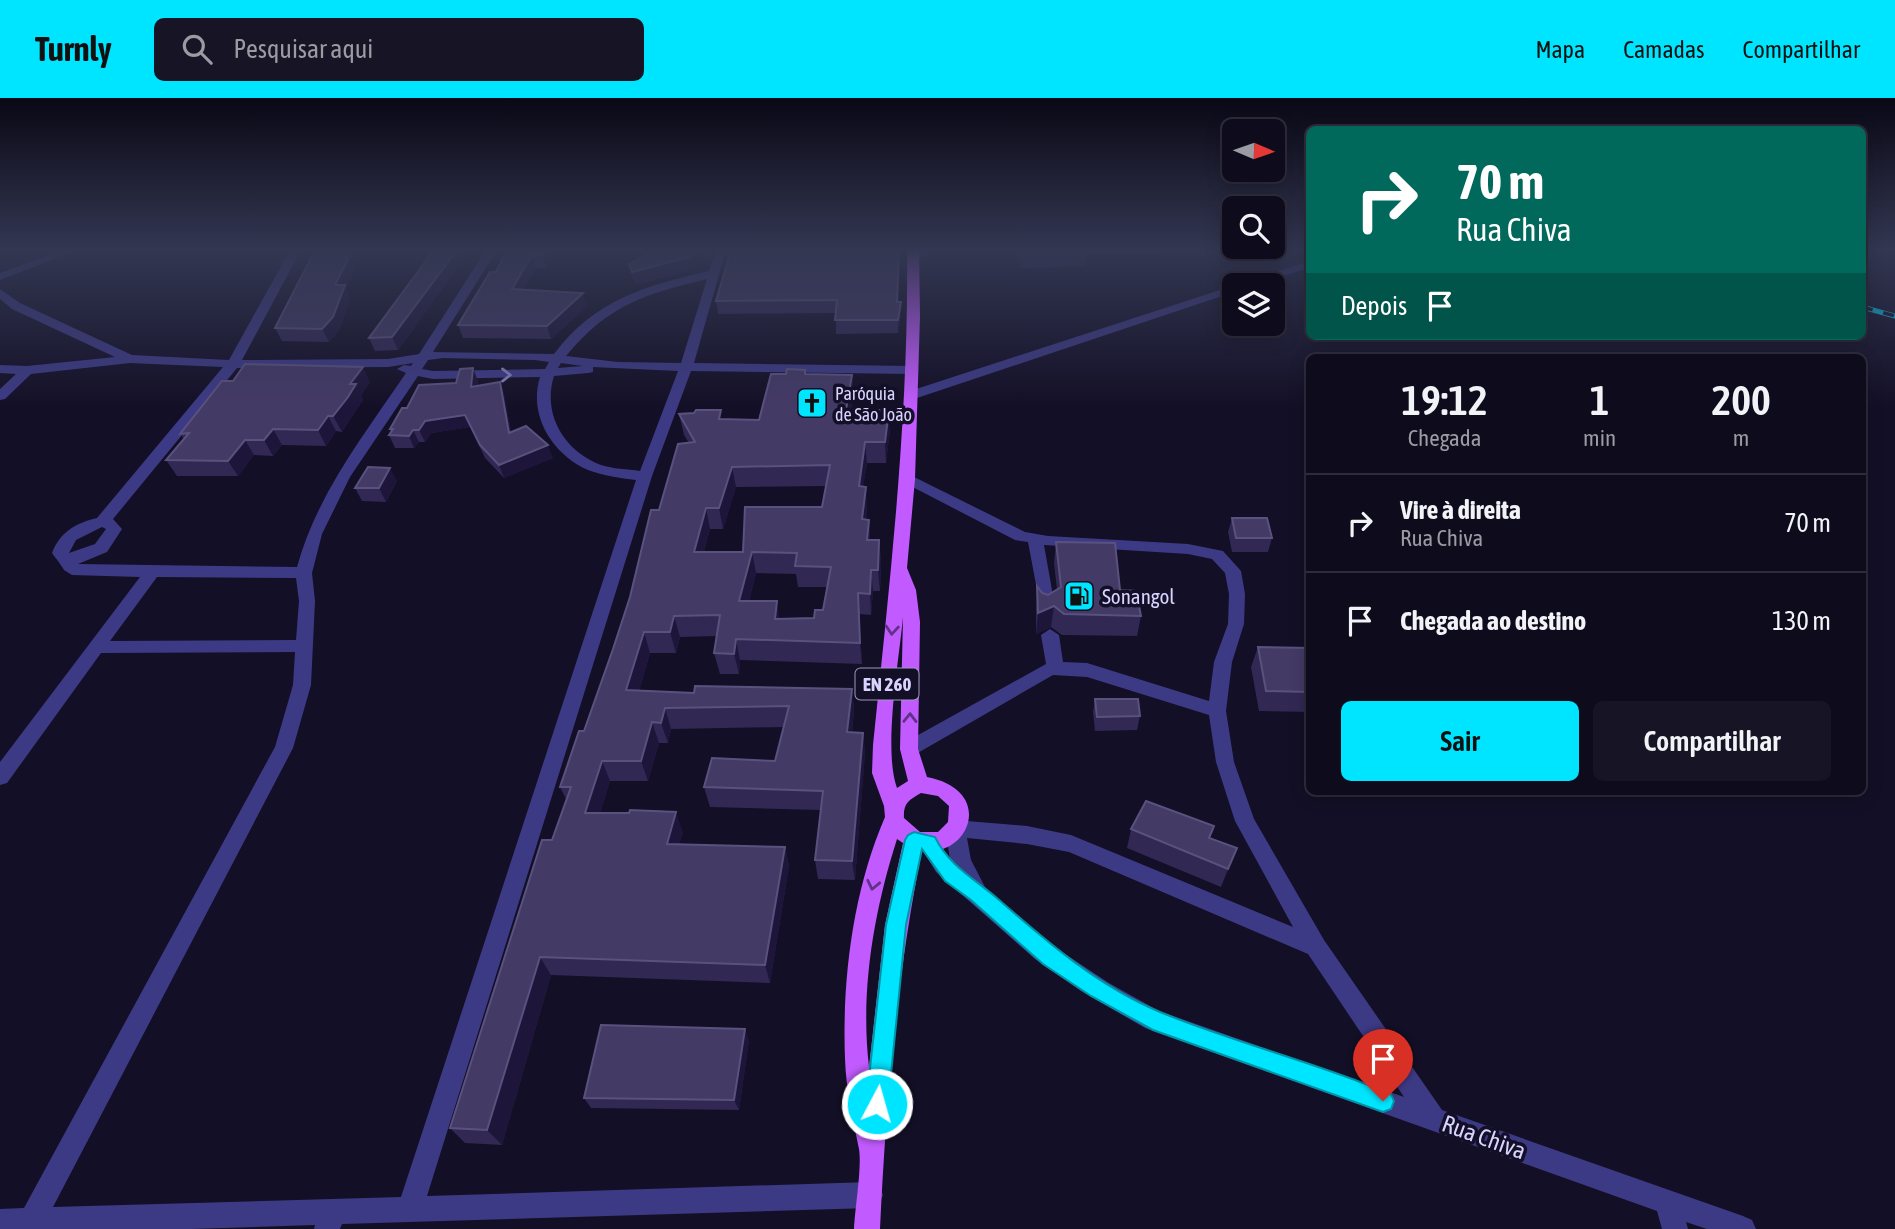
<!DOCTYPE html>
<html lang="pt">
<meta charset="utf-8">
<style>
:root{--surface:#0e0b1c;--page:#171425;--text:#f1f3f6;--muted:#9b9ba3;--line:#2e2b3b;--accent:#00e5ff}
body{margin:0;font-family:"Asap Condensed",sans-serif;background:var(--page);color:var(--text);height:100vh;display:flex;flex-direction:column;font-size:26px;white-space:nowrap}
*{box-sizing:border-box;margin:0}
p{font-size:23px;color:var(--muted)}
.icon{flex:none;width:38px;height:38px;fill:none;stroke:currentColor;stroke-width:2;stroke-linecap:round;stroke-linejoin:round}
.map{position:relative;flex:1;overflow:hidden}
.panel{position:absolute;left:1306px;top:256px;width:560px;height:441px;display:flex;flex-direction:column;background:var(--surface);border-radius:10px;box-shadow:0 4px 18px #0003,0 0 0 2px var(--line)}
.panel>*{flex:none}
.banner{position:absolute;left:1306px;top:28px;width:560px;height:214px;border-radius:10px;box-shadow:0 4px 18px #0003,0 0 0 2px var(--line);background:#00695c;color:#fff;overflow:hidden}
.needle{width:46px;rotate:92deg}
.fabs{position:absolute;left:1222px;top:21px;display:grid;gap:14px}
.fabs a{display:grid;place-items:center;width:63px;height:63px;border-radius:10px;background:var(--surface);box-shadow:0 4px 18px #0003,0 0 0 2px var(--line);font-size:35px}
.pin{position:absolute;display:grid;place-items:center;width:60px;height:60px;color:#fff;margin:-72px -30px;border-radius:50% 50% 50% 0;rotate:-45deg;box-shadow:0 0 7px #0007}
.pin .icon{rotate:45deg}
.me{position:absolute;width:77px;margin:-38px;rotate:6deg;stroke-linejoin:round;filter:drop-shadow(0 0 5px #0008)}
.turn{display:flex;align-items:center;gap:24px;height:147px;padding:0 35px;font-size:32px}
.turn .icon{width:91px;height:91px;stroke-width:2.5}
.turn b{display:block;font-size:49px;line-height:60px}
.then{display:flex;align-items:center;height:66px;padding:0 35px;background:#0003;gap:14px;font-size:26px}
.eta{display:flex;justify-content:space-evenly;align-items:center;height:119px;text-align:center}
.eta b{font-size:42px;font-weight:600;line-height:49px}
.action{display:flex;gap:14px;margin-top:auto;padding:14px 35px}
.action a{flex:1;height:80px;border-radius:10px;background:var(--accent);color:#111;font-size:28px;font-weight:600;line-height:80px;text-align:center}
.action a+a{background:var(--page);color:var(--text)}
ul{padding:0;list-style:none}
li{display:flex;align-items:center;gap:21px;height:98px;padding:0 35px;border-top:2px solid var(--line)}
li div{flex:1}
li b{display:block;font-size:26px}
li em{font-style:normal}
header{display:flex;align-items:center;gap:42px;box-sizing:border-box;height:98px;padding:0 35px;background:var(--accent);color:#111}
header strong{font-size:33px}
nav{display:flex;gap:38px;margin-inline-start:auto;font-size:24px}
.search{width:490px;height:63px;background:var(--page);display:flex;align-items:center;gap:18px;box-sizing:border-box;padding:0 24px;border-radius:10px;color:var(--muted);font-size:26px}
.map>svg:first-child{display:block}
.lines{fill:none;stroke-linecap:round;stroke-linejoin:round}
.minor{fill:#3d3a85;fill-rule:evenodd}
.major{fill:#c25bff;fill-rule:evenodd}
.rail-casing{stroke:#00e5ff;stroke-width:5}
.rail{stroke:#130f26;stroke-width:3.5;stroke-dasharray:11;stroke-linecap:butt}
.wall{fill:#312854;fill-rule:evenodd}
.shaded-wall{fill:#1d163a}
.building{fill:#433a66;stroke:#5a527e;stroke-width:2;fill-rule:evenodd}
.oneway{stroke:#837fbc}
.oneway2{stroke:#623188}
.route{fill:#00e5ff;stroke:#0095a6;stroke-width:2}
.labels{text-anchor:middle;dominant-baseline:central;stroke-width:7;stroke-linejoin:round;paint-order:stroke}
.far-poi-label{font-size:18px;fill:#d9d4ff;stroke:#130f26;text-anchor:start}
.shield{fill:#130f26;stroke:#9e99be;stroke-width:2}
.shield-label{font-size:19px;font-weight:bold;fill:#d9d4ff}
.poi-label{font-size:21px;fill:#d9d4ff;stroke:#130f26;text-anchor:start}
.near-street-label{font-size:24px;fill:#d9d4ff;stroke:#130f26}
</style>
<header>
<strong>Turnly</strong>
<div class="search"><svg class="icon" aria-label="search" viewBox="0 0 24 24"><circle cx="10" cy="10" r="6"/><path d="M15 15l6 6"/></svg>Pesquisar aqui</div>
<nav><a>Mapa</a><a>Camadas</a><a>Compartilhar</a></nav>
</header>
<div class="map">
<svg width="1895" height="1131" viewBox="0 0 1895 1131">
<rect width="100%" height="100%" fill="#130f26"/>
<g class="lines">
<g class="minor">
<polygon points="62,152 77,152 0,182 0,175"/>
<path d="M290,152H301L242,262L388,261L419,256L486,152H497L433,254L554,256C595,201 646,188 709,173L716,152H726L694,265L912,268L919,272L912,276L691,273L652,378L427,1098L870,1084L879,1088L883,1097L879,1106L870,1110L342,1126L340,1131H314L315,1127L191,1131H0V1111L24,1110L275,649L293,587L295,554L101,555L7,685L0,687V664L140,479L72,477L64,472C60,465 57,462 52,455C60,434 76,425 97,420L223,269L130,265L31,276L5,301L0,302V291L16,276L0,275V267L27,268L115,259L12,211L0,201V191L20,205L132,257L229,262ZM707,181L681,265L618,264L566,258C608,207 645,196 707,181ZM443,260L535,262L549,264L545,271L433,273L422,271L428,262ZM413,265L411,268L404,267L397,271L406,275C364,337 317,396 297,469L78,466L107,454L122,431L113,421L237,270L388,269ZM561,265L583,268L558,270ZM593,269L678,273L640,373C627,371 613,371 601,367C564,353 542,316 554,278L588,275L593,274ZM418,278L433,281L540,279C528,317 552,356 588,372C604,378 620,380 636,382L401,1099L53,1109L293,650L311,587L315,503L312,475L322,436L350,379ZM102,429L106,431L95,446L69,455L76,442ZM157,479L296,480L299,503L296,542L110,543Z"/>
<polygon points="920,152 934,152 917,162 909,162 909,158"/>
<polygon points="1309,163 1309,170 1253,187 1234,187 1234,194 917,300 912,301 905,297 907,294"/>
<path d="M908,376L1025,434L1048,438L1188,446L1223,453L1241,473L1245,496L1244,526L1232,564L1226,613L1234,664L1254,721L1324,842L1442,1012L1743,1118L1752,1122L1756,1131H1707L1686,1124L1688,1131H1662L1657,1113L1145,930L1081,893L1035,861L936,774L918,744L921,738C937,732 941,750 950,761L945,730L948,724L955,722L1027,728L1071,737L1293,829L1235,723L1216,664L1209,617L1087,579L1053,577L916,656L909,658L902,656L900,651L902,646L1046,566L1041,537L1050,531L1059,537L1063,564L1087,565L1209,603L1214,564L1228,526L1229,496L1225,475L1212,461L1188,456L1044,447L1055,509L1047,515L1041,513L1028,444L1015,442L903,384L901,381ZM967,740L1027,746L1069,754L1308,856L1404,999L1159,913L1109,885L1050,846L985,789L971,762Z"/>
</g>
<path class="major" d="M907,152H919L920,218L915,381L907,470L916,492L920,524L918,651L927,679C998,693 967,762 922,752C897,876 886,1004 880,1131H854C855,1110 862,1069 859,1051C853,1021 846,992 845,961C842,881 853,793 885,719L884,708L872,675L873,647C890,481 909,320 907,152ZM903,519L900,651L908,683L897,690C883,652 899,562 903,519ZM921,695L938,698L949,708L948,724L938,734H920L904,720C903,705 909,702 921,695ZM897,741L903,745L885,827L869,969C860,893 874,813 897,741Z"/>
<g class="rail-casing">
<polyline id="rail" points="1862,209 1895,218"/>
</g>
<use href="#rail" class="rail"/>
</g>
<g class="wall">
<polygon points="315,152 359,152 353,170 354,173 346,190 350,200 339,232 329,244 282,243 275,230"/>
<polygon points="434,152 470,152 398,252 375,253 369,240"/>
<polygon points="507,152 556,152 546,170 536,170 523,192 587,208 551,241 463,240 458,227 496,174"/>
<polygon points="659,152 714,152 710,161 702,161 691,172 635,187 629,166"/>
<polygon points="724,152 900,152 898,204 901,204 901,217 898,235 836,236 836,215 718,216 716,203 727,163 726,162"/>
<polygon points="1018,152 1258,152 1257,157 1087,156 1086,168 1020,170"/>
<path d="M805,272L806,276L852,277L853,298L851,312L890,332L886,365H867L863,388L867,410L866,422H869L870,442H879L881,463L880,493H873L871,517L859,516L862,566L740,562L739,576H720L714,555L717,538L680,539L676,555H650L639,593L694,595L852,591L854,612L852,635H863L865,655L855,782L818,781L815,762L821,712L710,709L704,689L775,663L784,629L671,631L668,645H659L648,683H610L600,715L683,734L679,746L785,749L789,768L770,885L551,877L502,1047L465,1045L450,1030L566,701L560,689L584,633L613,551L659,412L689,345L684,337L679,316L723,321L759,322L786,276ZM826,388L822,409L743,454H704L710,431H723L736,389ZM756,475L796,476L798,489H827L823,512L814,520L780,521L749,503Z"/>
<polygon points="478,283 478,288 500,284 504,296 511,334 553,360 504,380 485,360 470,329 431,335 425,344 419,344 414,350 395,350 389,337 391,334 390,331 407,310 456,285"/>
<polygon points="370,284 361,297 363,302 355,314 342,334 336,333 326,348 282,347 273,358 254,357 238,378 177,378 166,362 184,341 180,336"/>
<polygon points="397,383 386,404 362,403 355,390"/>
<polygon points="1232,420 1272,440 1268,454 1232,454 1228,434"/>
<polygon points="1056,444 1120,492 1141,518 1137,538 1062,537 1051,529 1036,536 1036,509 1037,488 1042,495 1048,497 1057,492 1054,465"/>
<polygon points="1258,549 1309,550 1309,614 1259,613 1251,569"/>
<polygon points="1095,601 1140,618 1137,632 1095,633 1093,614"/>
<polygon points="1214,728 1210,740 1237,750 1221,789 1127,750 1131,731"/>
<polygon points="749,942 739,1012 591,1010 584,1000"/>
</g>
<g class="shaded-wall">
<polygon points="349,152 359,152 353,170 354,173 346,190 350,200 339,232 329,244 322,231 335,187"/>
<polygon points="457,152 470,152 398,252 392,239"/>
<polygon points="545,152 556,152 546,170 542,157"/>
<polygon points="696,152 701,152 702,161 691,172 635,187 632,174"/>
<polygon points="708,152 714,152 710,161"/>
<polygon points="899,152 900,152 898,217 897,204"/>
<polygon points="532,157 536,170 516,204 512,191"/>
<polygon points="583,195 587,208 551,241 547,228"/>
<polygon points="901,204 901,217 898,235 898,222"/>
<polygon points="363,269 370,284 361,297 363,302 342,334 333,318 350,286"/>
<polygon points="473,270 478,283 476,302 471,289"/>
<polygon points="852,277 853,298 848,333 846,312"/>
<polygon points="500,284 504,296 514,347 509,335"/>
<polygon points="889,312 890,332 886,365 885,344"/>
<polygon points="465,317 470,329 431,335 425,344 419,332 425,323"/>
<polygon points="328,318 336,333 326,348 318,332"/>
<polygon points="273,331 282,347 273,358 264,342"/>
<polygon points="413,332 419,344 414,350 409,338"/>
<polygon points="245,342 254,357 238,378 228,363"/>
<polygon points="865,344 867,365 860,409 859,388"/>
<polygon points="548,347 553,360 504,380 499,367"/>
<polygon points="732,369 736,389 723,431 719,410"/>
<polygon points="390,370 397,383 386,404 379,390"/>
<polygon points="866,389 867,410 863,442 862,421"/>
<polygon points="706,410 710,431 699,475 694,454"/>
<polygon points="869,422 870,443 867,442"/>
<polygon points="879,442 881,463 880,493 878,472"/>
<polygon points="752,454 756,475 744,524 739,503"/>
<polygon points="871,472 873,493 871,517 870,496"/>
<polygon points="858,495 859,516 862,566 860,545"/>
<polygon points="777,503 780,524 775,521"/>
<polygon points="1054,508 1051,529 1036,536 1038,515"/>
<polygon points="674,518 680,539 676,555 670,534"/>
<polygon points="644,534 650,555 633,613 626,592"/>
<polygon points="736,541 740,562 739,576 734,556"/>
<polygon points="852,591 854,612 850,655 847,634"/>
<polygon points="665,610 671,631 668,645 661,625"/>
<polygon points="652,624 659,645 648,683 641,663"/>
<polygon points="863,635 865,655 855,782 852,763"/>
<polygon points="602,663 610,683 594,735 585,715"/>
<polygon points="676,714 683,734 674,765 667,746"/>
<polygon points="785,749 789,768 770,885 765,867"/>
<polygon points="1237,750 1230,769 1221,789 1228,771"/>
<polygon points="540,859 551,877 502,1047 487,1032"/>
<polygon points="745,931 749,942 739,1012 734,1002"/>
</g>
<g class="building">
<polygon points="315,152 349,152 346,160 348,161 335,187 345,187 333,219 322,231 275,230"/>
<polygon points="434,152 457,152 392,239 369,240"/>
<polygon points="507,152 545,152 542,157 532,157 512,191 583,195 547,228 458,227 490,174 496,174"/>
<polygon points="659,152 696,152 689,159 632,174 629,166"/>
<polygon points="731,152 899,152 897,204 901,204 898,222 835,222 837,202 716,203"/>
<polygon points="245,266 363,269 350,286 356,286 348,299 333,318 328,318 318,332 273,331 264,342 245,342 228,363 166,362 189,335 180,336 222,283 233,283"/>
<polygon points="473,270 471,289 500,284 509,335 526,328 548,347 499,367 480,347 465,317 425,323 419,332 413,332 409,338 389,337 393,331 390,331 402,310 407,310 419,287 456,285 460,271"/>
<path d="M787,271L805,272V276L852,277L846,312H889L885,344H865L859,388L866,389L862,421L869,422L867,442H879L878,472H871L870,496L858,495L860,545L736,541L734,556L714,555L720,517L674,518L670,534H644L626,592L694,595L695,588L852,591L847,634L863,635L852,763L815,762L823,693L704,689L712,660L775,663L789,608L665,610L661,625L652,624L641,663H602L585,715H629L630,712L676,714L667,746L785,749L765,867L540,859L487,1032L450,1030L542,742H552L571,689H560L579,633H584L613,551L630,499L651,412H659L678,346L695,344L679,316L694,315L696,312H721L719,321L759,322L771,276H786ZM830,367L822,409H745L743,454H694L706,410H719L732,369ZM752,454L797,455L795,468L831,469L823,512H815L814,520L775,521L777,503H739Z"/>
<polygon points="368,369 390,370 379,390 355,390"/>
<polygon points="1232,420 1267,420 1272,440 1236,440"/>
<polygon points="1056,444 1115,445 1120,492 1136,493 1141,518 1064,516 1054,508 1038,515 1037,488 1042,495 1048,497 1061,489"/>
<polygon points="1258,549 1309,550 1309,594 1266,593"/>
<polygon points="1095,601 1138,601 1140,618 1097,619"/>
<polygon points="1146,703 1214,728 1209,740 1237,750 1228,771 1131,731"/>
<polygon points="601,927 745,931 734,1002 584,1000"/>
</g>
<defs><path id="oneway-chevron" d="M-2-3.5L2.5 0L-2 3.5" fill="none" stroke-width="1.6" stroke-linecap="round" stroke-linejoin="round" transform="scale(1.75)"/></defs>
<use class="oneway" href="#oneway-chevron" transform="translate(506 277)"/>
<g class="oneway2">
<use href="#oneway-chevron" transform="translate(892 532) rotate(95)"/>
<use href="#oneway-chevron" transform="translate(910 620) rotate(-89)"/>
<use href="#oneway-chevron" transform="translate(873 787) rotate(102)"/>
</g>
<linearGradient id="sky" x2="0" y2="1"><stop stop-color="#0a0815"/><stop offset="0.49" stop-color="#333752"/><stop offset="1" stop-color="#333752" stop-opacity="0"/></linearGradient>
<rect width="1895" height="310" fill="url(#sky)"/>
<path class="route" d="M914,734L935,739C949,768 975,781 998,801C1047,844 1098,888 1160,914C1235,945 1315,964 1391,996L1394,1003L1391,1011L1383,1014L1153,932L1091,898L1043,866L971,802L945,783L922,751L906,827L888,1006L885,1013L877,1017L869,1013L866,1006L886,827L905,742L908,737Z"/>
<defs>
<g id="church-square" transform="scale(1.575)"><rect x="-9" y="-9" width="18" height="18" rx="4" fill="#00e5ff" stroke="#130f26"/><path d="M-1.2-6h2.4v3.5h3.3v2.4h-3.3V6h-2.4V-.1h-3.3v-2.4h3.3Z" fill="#111"/></g>
<g id="fuel-square" transform="scale(1.575)"><rect x="-9" y="-9" width="18" height="18" rx="4" fill="#00e5ff" stroke="#130f26"/><path d="M-5.5-6h7V0h2V4h1.3V-2.5L3-4.5l.8-.8L6-3V5H2.5V1h-1V6h-7ZM-4.2-4.7v3.2H.2V-4.7Z" fill="#111"/></g>
</defs>
<g fill-rule="evenodd">
<use href="#church-square" x="812" y="305"/>
<use href="#fuel-square" x="1079" y="498"/>
</g>
<g class="labels">
<g class="far-poi-label">
<text x="835" y="295">Paróquia<tspan x="835" dy="21">de São João</tspan></text>
</g>
<rect class="shield" x="855.5" y="570.5" width="63" height="31" rx="5"/>
<g class="shield-label">
<text x="887" y="586">EN 260</text>
</g>
<g class="poi-label">
<text x="1102" y="498">Sonangol</text>
</g>
<g class="near-street-label">
<text transform="translate(1484 1039) rotate(20)">Rua Chiva</text>
</g>
</g>
</svg>
<div class="fabs">
<a><svg class="needle" viewBox="-14 -14 28 28"><path d="M0-13l5 13h-10z" fill="#e53935"/><path d="M0 13l5-13h-10z" fill="#9b9ba3"/></svg></a>
<a><svg class="icon" aria-label="search" viewBox="0 0 24 24"><circle cx="10" cy="10" r="6"/><path d="M15 15l6 6"/></svg></a>
<a><svg class="icon" aria-label="layers" viewBox="0 0 24 24"><path d="M12 4l9 5-9 5-9-5zM3 14l9 5 9-5"/></svg></a>
</div>
<div class="pin" style="left:1383px;top:1003px;background:#d93025"><svg class="icon" aria-label="arrive" viewBox="0 0 24 24"><path d="M6 21V4h12l-3 4 3 4H6"/></svg></div>
<svg class="me" style="left:877px;top:1006px" viewBox="-20 -20 40 40"><circle r="17" fill="#00e5ff" stroke="#fff" stroke-width="3"/><path d="M0-11L8 9 0 5-8 9z" fill="#fff"/></svg>
<div class="banner">
<div class="turn"><svg class="icon" aria-label="right" viewBox="0 0 24 24"><path d="M7 20v-9h11M14 6l5 5-5 5"/></svg><div><b>70 m</b>Rua Chiva</div></div>
<div class="then">Depois<svg class="icon" aria-label="arrive" viewBox="0 0 24 24"><path d="M6 21V4h12l-3 4 3 4H6"/></svg></div>
</div>
<section class="panel">
<div class="eta">
<div><b>19:12</b><p>Chegada</p></div>
<div><b>1</b><p>min</p></div>
<div><b>200</b><p>m</p></div>
</div>
<ul>
<li><svg class="icon" aria-label="right" viewBox="0 0 24 24"><path d="M7 20v-9h11M14 6l5 5-5 5"/></svg><div><b>Vire à direita</b><p>Rua Chiva</p></div><em>70 m</em></li>
<li><svg class="icon" aria-label="arrive" viewBox="0 0 24 24"><path d="M6 21V4h12l-3 4 3 4H6"/></svg><div><b>Chegada ao destino</b></div><em>130 m</em></li>
</ul>
<div class="action"><a>Sair</a><a>Compartilhar</a></div>
</section>
</div>
